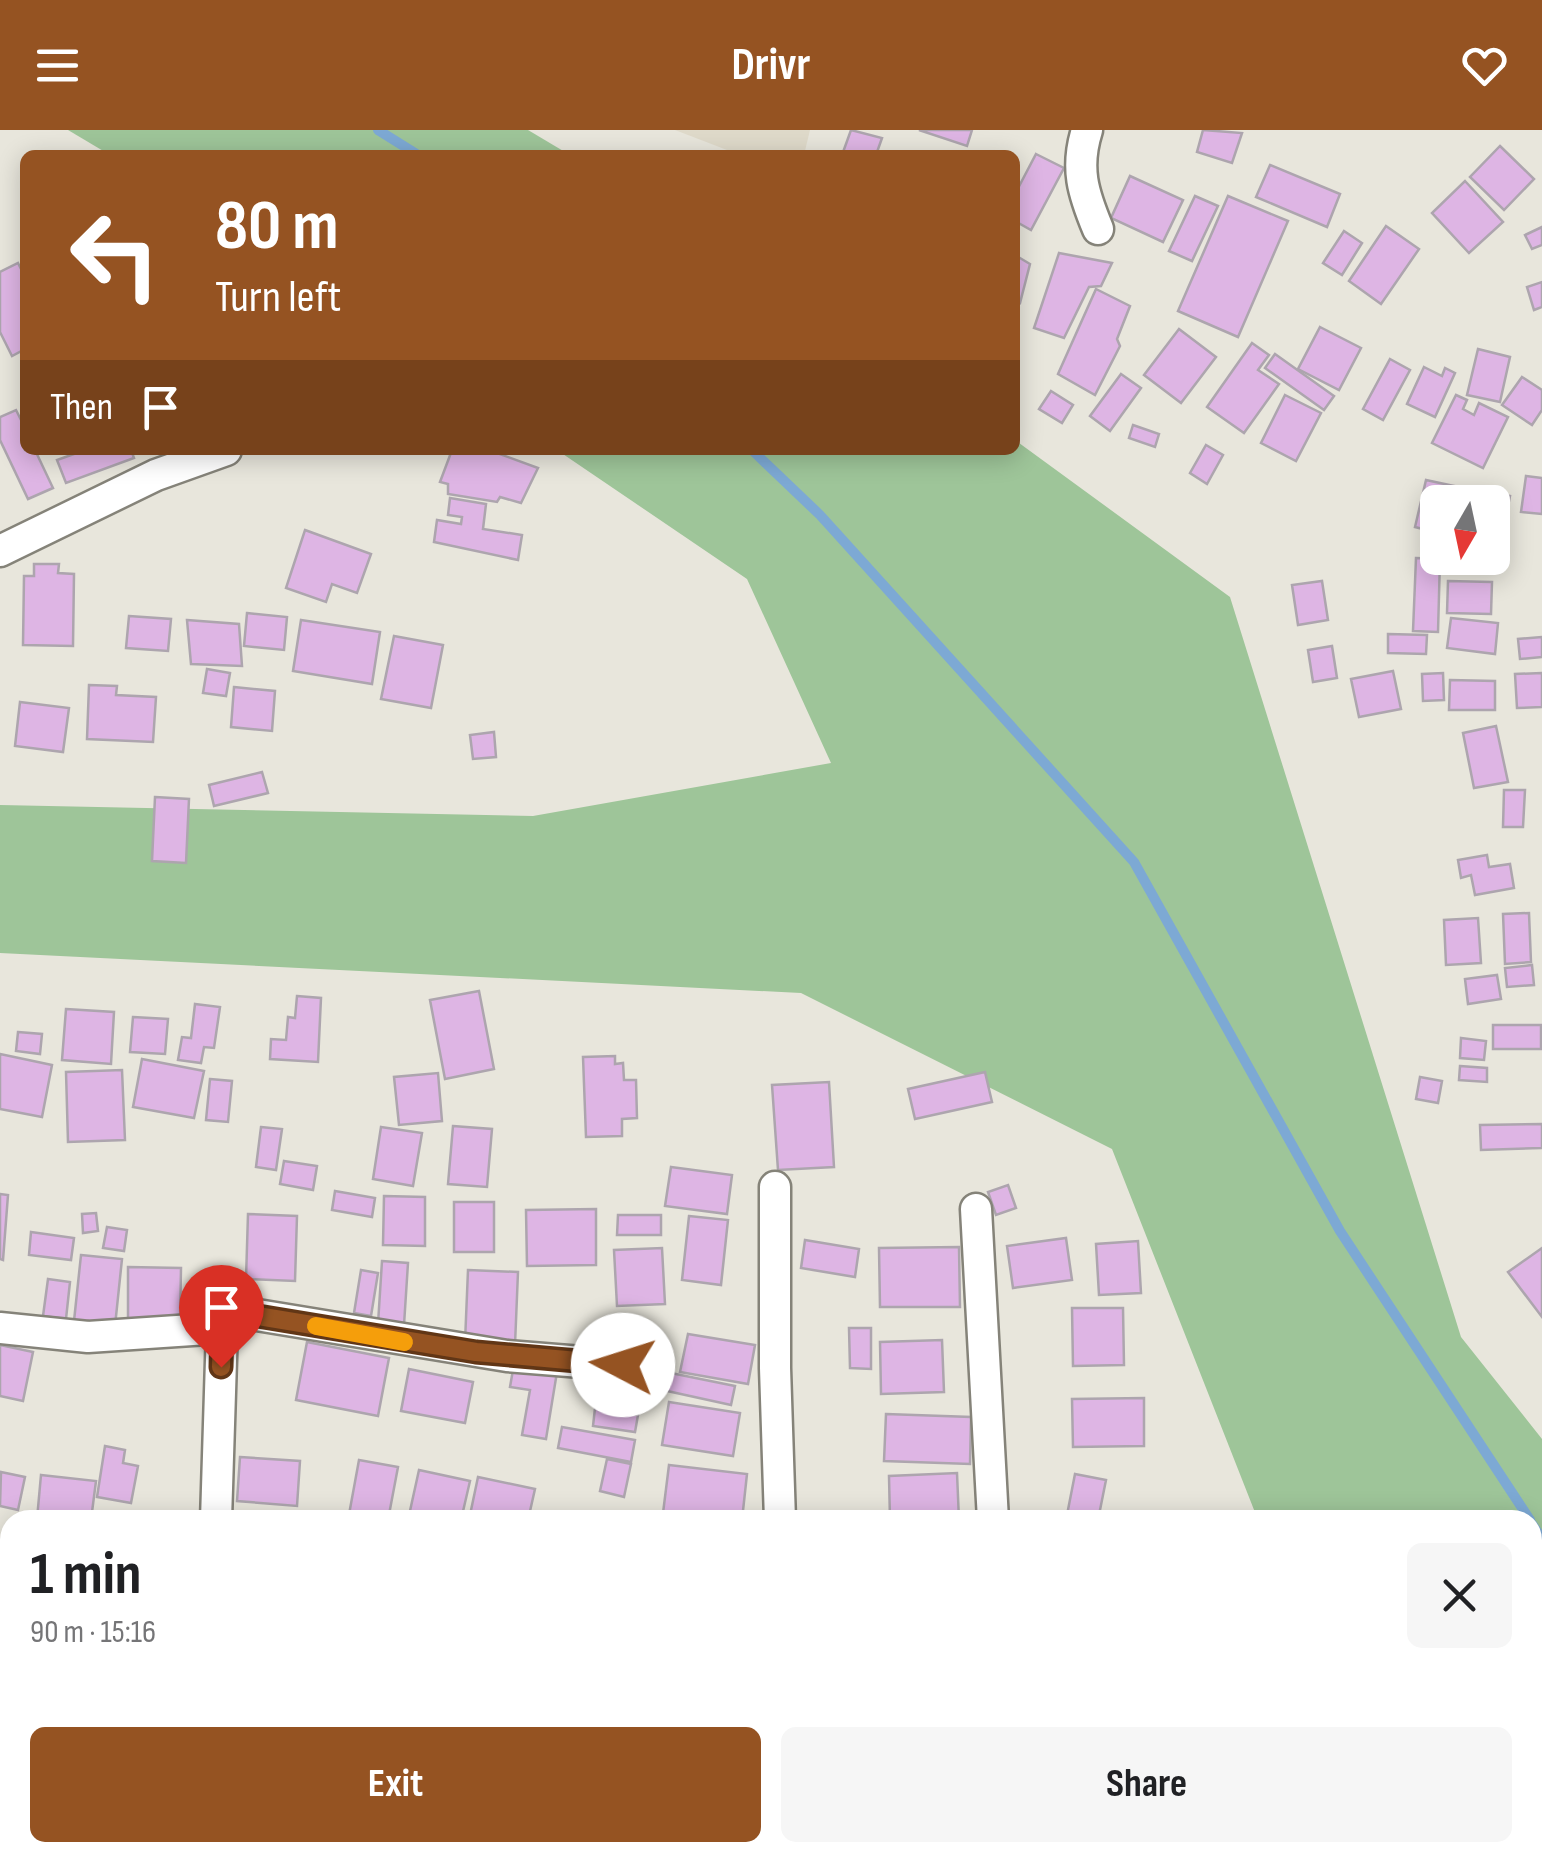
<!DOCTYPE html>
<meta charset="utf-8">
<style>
:root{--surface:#fff;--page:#f6f6f6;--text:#202124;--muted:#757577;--accent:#955322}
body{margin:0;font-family:"Sofia Sans Condensed",sans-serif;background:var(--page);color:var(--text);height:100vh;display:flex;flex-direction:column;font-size:38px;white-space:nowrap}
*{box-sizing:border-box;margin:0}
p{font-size:32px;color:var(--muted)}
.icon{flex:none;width:55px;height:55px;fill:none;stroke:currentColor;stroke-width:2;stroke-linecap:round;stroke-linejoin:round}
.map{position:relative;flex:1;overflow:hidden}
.panel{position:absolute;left:0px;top:1380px;width:1542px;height:352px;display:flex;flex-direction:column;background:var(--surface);border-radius:30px 30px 0 0;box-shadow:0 5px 25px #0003}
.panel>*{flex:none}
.top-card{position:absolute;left:20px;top:20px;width:1000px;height:305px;border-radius:15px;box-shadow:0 5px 25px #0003;background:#955322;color:#fff;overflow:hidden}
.needle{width:65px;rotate:189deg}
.controls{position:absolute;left:1420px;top:355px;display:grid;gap:20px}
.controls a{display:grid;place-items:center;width:90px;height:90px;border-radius:15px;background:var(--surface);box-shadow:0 5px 25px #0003;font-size:50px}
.pin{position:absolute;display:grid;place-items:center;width:85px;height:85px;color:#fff;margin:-102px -42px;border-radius:50% 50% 50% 0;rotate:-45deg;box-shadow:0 0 10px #0007}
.pin .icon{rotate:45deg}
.me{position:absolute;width:110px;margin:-55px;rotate:275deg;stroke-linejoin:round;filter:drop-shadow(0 0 8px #0008)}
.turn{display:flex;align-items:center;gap:35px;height:210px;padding:0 30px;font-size:45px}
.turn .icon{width:130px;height:130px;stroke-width:2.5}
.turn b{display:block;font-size:70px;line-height:85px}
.then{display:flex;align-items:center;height:95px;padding:0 30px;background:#0003;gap:20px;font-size:38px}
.round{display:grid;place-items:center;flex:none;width:105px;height:105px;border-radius:15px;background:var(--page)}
.summary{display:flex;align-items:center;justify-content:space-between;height:170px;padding:0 30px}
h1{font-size:60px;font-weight:700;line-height:75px}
.cta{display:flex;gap:20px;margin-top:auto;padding:20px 30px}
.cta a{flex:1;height:115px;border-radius:15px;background:var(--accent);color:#fff;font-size:40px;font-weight:700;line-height:115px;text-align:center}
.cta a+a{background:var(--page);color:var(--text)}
header{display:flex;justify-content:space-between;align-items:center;height:130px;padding:0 30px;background:var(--accent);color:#fff;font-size:45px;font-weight:700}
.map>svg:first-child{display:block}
.built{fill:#dfdaca}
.green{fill:#9ec599}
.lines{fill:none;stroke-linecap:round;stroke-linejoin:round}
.stream{stroke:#7da9d4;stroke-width:10}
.building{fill:#deb5e4;stroke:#ada5ae;stroke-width:2.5}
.minor-casing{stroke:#858379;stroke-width:35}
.minor{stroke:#fff;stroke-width:30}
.route-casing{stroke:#613616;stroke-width:25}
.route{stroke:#955322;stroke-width:18}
.slow{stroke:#f59e0b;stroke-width:18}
</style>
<header><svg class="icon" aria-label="menu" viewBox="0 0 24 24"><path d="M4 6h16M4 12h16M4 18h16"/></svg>Drivr<svg class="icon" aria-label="heart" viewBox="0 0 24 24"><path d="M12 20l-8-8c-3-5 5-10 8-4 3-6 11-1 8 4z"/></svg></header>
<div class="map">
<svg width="1542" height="1731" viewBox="0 0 1542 1731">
<rect width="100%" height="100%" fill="#e8e6dc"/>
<polygon class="built" points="675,0 810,0 804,25 740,25"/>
<g class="green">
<polygon points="68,0 528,0 570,25 110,25"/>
<polygon points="1015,310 1230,467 1461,1207 1542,1309 1542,1668 1532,1666 1532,1390 1258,1390 1112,1019 801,863 0,823 0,675 533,686 831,633 747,449 557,320 1015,320"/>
</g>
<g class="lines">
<g class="stream">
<polyline points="378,0 418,25"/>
<polyline points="752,320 820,385 1134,732 1340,1101 1530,1390"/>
<polyline points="1532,1394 1542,1409"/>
</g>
</g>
<g class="building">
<polygon points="851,0 882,8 876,25 842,25"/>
<polygon points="919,0 972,0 967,16"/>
<polygon points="1203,0 1242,3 1232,33 1197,22"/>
<polygon points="1500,16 1534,49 1504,80 1470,47"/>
<polygon points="1036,24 1064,38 1031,100 1015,91 1015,64"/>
<polygon points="1270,35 1340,64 1327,97 1256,67"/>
<polygon points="1130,46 1183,70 1163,112 1111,88"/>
<polygon points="1465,51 1503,92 1469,123 1432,83"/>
<polygon points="1195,66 1218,76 1192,131 1169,121"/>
<polygon points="1228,66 1288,91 1238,207 1178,181"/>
<polygon points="1386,96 1419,119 1381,174 1349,151"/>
<polygon points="1542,97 1542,115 1532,119 1525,105"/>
<polygon points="1344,101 1362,113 1342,145 1323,133"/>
<polygon points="1059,123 1112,133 1101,156 1089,157 1064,208 1034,198"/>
<polygon points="1015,125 1030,134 1020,173 1015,171"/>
<polygon points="18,133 25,147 25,219 12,226 0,202 0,142"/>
<polygon points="1542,152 1542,177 1534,180 1527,157"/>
<polygon points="1096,159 1130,176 1117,209 1120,216 1095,265 1058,244"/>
<polygon points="1320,197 1361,218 1339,260 1298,239"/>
<polygon points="1179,199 1216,227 1181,273 1144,245"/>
<polygon points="1252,213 1269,225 1258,240 1279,254 1244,303 1207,277"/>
<polygon points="1478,219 1510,227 1500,272 1467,265"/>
<polygon points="1275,224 1334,266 1324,280 1265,238"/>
<polygon points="1390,229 1410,240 1383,290 1363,279"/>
<polygon points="1424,237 1442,246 1445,238 1455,243 1435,287 1407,274"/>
<polygon points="1121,244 1141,258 1110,301 1090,286"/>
<polygon points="1522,247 1542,260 1542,280 1532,295 1502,275"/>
<polygon points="1051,261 1073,275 1062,293 1039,279"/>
<polygon points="1285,265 1321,283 1296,331 1261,313"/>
<polygon points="1456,265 1467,270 1463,279 1474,285 1479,273 1508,287 1483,338 1432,313"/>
<polygon points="16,280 25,298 25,320 35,320 53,358 28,369 0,310 0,287"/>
<polygon points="1133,295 1159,304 1155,317 1129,308"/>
<polygon points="1206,315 1223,325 1207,354 1190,343"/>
<polygon points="85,320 131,320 134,328 66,353 57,330"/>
<polygon points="452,320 489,320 538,338 521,373 500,367 497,372 448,364 448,354 440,352"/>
<polygon points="1526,346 1542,348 1542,384 1521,382"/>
<polygon points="1426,350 1468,359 1465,372 1438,372 1438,403 1415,397"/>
<polygon points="1473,359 1510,366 1499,423 1492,421 1492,372 1470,372"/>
<polygon points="450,368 486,374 483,399 522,405 518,430 434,412 437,390 461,394 462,387 448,385"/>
<polygon points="305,400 371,424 357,463 332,454 326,472 286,458"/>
<polygon points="1416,428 1440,429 1438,502 1413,501"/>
<polygon points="34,434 59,434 58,443 74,444 73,516 23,515 24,446 34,446"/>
<polygon points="1322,451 1328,490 1298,495 1292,455"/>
<polygon points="1448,451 1492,452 1491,484 1447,483"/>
<polygon points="247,483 287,487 284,520 244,516"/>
<polygon points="129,486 171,489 168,521 126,518"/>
<polygon points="1451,488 1498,493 1495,524 1447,518"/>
<polygon points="187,490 239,494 242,536 191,534"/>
<polygon points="301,490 380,502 372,554 293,541"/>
<polygon points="1388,504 1427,505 1426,524 1388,523"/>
<polygon points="394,506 443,515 431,578 381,569"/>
<polygon points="1542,507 1542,527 1520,529 1518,509"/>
<polygon points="1332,516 1337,548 1313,552 1308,520"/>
<polygon points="207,539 230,543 226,566 203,563"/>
<polygon points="1393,541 1401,579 1359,587 1351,549"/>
<polygon points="1443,543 1444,570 1423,571 1422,544"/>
<polygon points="1542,543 1542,577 1517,578 1515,544"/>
<polygon points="1450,550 1495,551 1495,580 1449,580"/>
<polygon points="89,555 117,556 116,565 156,567 153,612 87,609"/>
<polygon points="234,557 275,561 272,601 231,597"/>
<polygon points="20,572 69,578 63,622 15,616"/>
<polygon points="1496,596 1508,652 1474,658 1463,603"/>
<polygon points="494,602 496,627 473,629 470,605"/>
<polygon points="262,642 268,663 214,676 209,655"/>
<polygon points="1504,660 1525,660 1523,697 1503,697"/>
<polygon points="155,667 189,669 186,733 152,731"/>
<polygon points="1487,725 1489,737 1510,734 1514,758 1475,765 1471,745 1461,748 1458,730"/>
<polygon points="1529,783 1531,832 1505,834 1503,784"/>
<polygon points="1478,788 1481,833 1446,835 1444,790"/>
<polygon points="1532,835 1534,855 1507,857 1505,838"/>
<polygon points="1497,845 1501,869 1468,874 1465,849"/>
<polygon points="479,861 494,939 445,949 430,870"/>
<polygon points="297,866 321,868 318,932 270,929 271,909 286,910 288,887 295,888"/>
<polygon points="195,874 220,877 214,918 204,917 201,933 178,930 182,907 191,908"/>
<polygon points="66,879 114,882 111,934 62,930"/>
<polygon points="133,887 168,889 165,924 130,922"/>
<rect x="1493" y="895" width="48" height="24"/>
<polygon points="18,902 42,904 40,924 16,921"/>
<polygon points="1461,908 1486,911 1484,930 1460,928"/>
<polygon points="0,924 52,935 42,987 0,979"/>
<polygon points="615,926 615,934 623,933 624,950 636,950 637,988 622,989 622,1006 586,1007 583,927"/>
<polygon points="142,929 204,941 194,988 133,977"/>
<polygon points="1460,936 1487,938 1487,952 1459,950"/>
<polygon points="122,940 125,1010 68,1012 66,942"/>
<polygon points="985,942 992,972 915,989 908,959"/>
<polygon points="438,943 442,991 399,995 394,947"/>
<polygon points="1420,947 1442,951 1438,973 1416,969"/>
<polygon points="210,949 232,951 228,992 206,990"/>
<polygon points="829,952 834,1037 778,1040 772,955"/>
<polygon points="1542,994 1542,1018 1481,1020 1480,995"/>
<polygon points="453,996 492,999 487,1057 448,1054"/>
<polygon points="261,997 282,999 276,1040 256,1037"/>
<polygon points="381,997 422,1003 413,1056 373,1049"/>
<polygon points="284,1031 317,1036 313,1060 280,1054"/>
<polygon points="671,1037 732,1045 727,1084 665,1076"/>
<polygon points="1008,1055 1016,1078 996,1085 988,1062"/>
<polygon points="335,1061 375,1068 372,1087 332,1080"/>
<polygon points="0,1064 8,1065 3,1130 0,1129"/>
<polygon points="384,1066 425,1067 425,1116 383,1115"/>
<rect x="454" y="1072" width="40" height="50"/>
<polygon points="596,1079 596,1135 527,1136 526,1080"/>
<polygon points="96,1083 98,1101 83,1103 82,1084"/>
<polygon points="248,1084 297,1086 295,1151 246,1149"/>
<polygon points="618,1085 661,1085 661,1105 617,1105"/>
<polygon points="689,1086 728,1090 721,1155 682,1150"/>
<polygon points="107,1097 127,1100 124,1121 103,1118"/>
<polygon points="31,1102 74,1108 71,1130 29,1125"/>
<polygon points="1066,1108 1072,1150 1013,1158 1007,1116"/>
<polygon points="805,1110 859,1119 855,1147 801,1138"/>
<polygon points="1138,1111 1141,1163 1099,1165 1096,1114"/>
<polygon points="959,1117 960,1177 880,1177 879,1118"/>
<polygon points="662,1118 665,1174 617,1176 614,1120"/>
<polygon points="1542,1118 1542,1187 1508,1142"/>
<polygon points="81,1125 122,1129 115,1196 74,1191"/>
<polygon points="382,1131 408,1133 404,1195 378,1194"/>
<polygon points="128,1137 181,1138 180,1191 128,1191"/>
<polygon points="361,1140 378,1143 371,1186 354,1183"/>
<polygon points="468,1140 518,1142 515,1215 465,1212"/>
<polygon points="48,1149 70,1152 66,1189 43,1186"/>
<polygon points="1072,1178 1123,1178 1124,1235 1073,1236"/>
<polygon points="849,1198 871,1198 871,1239 850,1238"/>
<polygon points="688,1204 755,1215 748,1254 680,1242"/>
<polygon points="942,1210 944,1262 881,1264 880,1212"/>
<polygon points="307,1212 389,1228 378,1286 296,1270"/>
<polygon points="0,1215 33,1222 23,1271 0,1266"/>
<polygon points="514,1234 557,1242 546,1309 522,1305 530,1260 510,1257"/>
<polygon points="409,1239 473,1252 465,1293 401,1281"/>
<polygon points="661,1241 735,1256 731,1275 658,1259"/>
<polygon points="1144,1268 1144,1316 1073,1317 1072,1269"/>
<polygon points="669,1272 740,1283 733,1326 662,1315"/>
<polygon points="595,1278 638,1285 635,1302 593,1296"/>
<polygon points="886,1284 971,1287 970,1334 884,1331"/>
<polygon points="562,1297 635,1310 631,1332 558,1318"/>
<polygon points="105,1316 125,1320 123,1333 138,1336 131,1373 97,1367"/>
<polygon points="240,1327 300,1331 297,1376 237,1371"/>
<polygon points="607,1329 631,1334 624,1367 600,1361"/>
<polygon points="359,1330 398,1337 388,1390 348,1390"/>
<polygon points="669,1335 747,1344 742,1390 663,1383"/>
<polygon points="419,1340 470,1351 461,1390 408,1390"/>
<polygon points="1,1342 25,1347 18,1380 0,1376"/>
<polygon points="957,1343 959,1390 890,1390 889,1346"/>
<polygon points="1075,1344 1106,1350 1098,1390 1066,1390"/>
<polygon points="41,1345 96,1351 91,1390 37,1389"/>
<polygon points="478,1347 535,1359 528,1390 494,1390 470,1385"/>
<polygon points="10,1516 10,1570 9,1570 0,1545 0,1520"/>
<polygon points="5,1570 10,1587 10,1623 0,1626 0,1571"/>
<rect x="13" y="1722" width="44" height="9"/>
<polygon points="85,1722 117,1722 116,1731 84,1731"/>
<rect x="133" y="1722" width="80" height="9"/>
<rect x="248" y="1722" width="42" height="9"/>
<polygon points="319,1722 369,1722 367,1731 317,1731"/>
<polygon points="386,1722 437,1722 435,1731 384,1731"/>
<polygon points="558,1722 557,1731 514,1731 514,1726 497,1723"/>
<polygon points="604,1722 674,1730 673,1731 603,1731"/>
<polygon points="1392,1722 1495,1722 1542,1731 1391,1731"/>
<polygon points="979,1724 979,1731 904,1731"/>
</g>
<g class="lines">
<g class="minor-casing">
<g id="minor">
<path d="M1087,0C1075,38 1083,63 1098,99"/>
<polyline points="0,421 156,345 226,320"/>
<polyline points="775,1057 775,1238 780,1390"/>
<polyline points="976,1079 993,1390"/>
<polyline points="0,1198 88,1207 222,1198"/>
<polyline points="216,1390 222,1198 229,1187 245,1183 507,1226 656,1238"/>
<polyline points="225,1722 225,1731"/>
<polyline points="793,1722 793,1731"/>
<polyline points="1033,1722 1035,1731"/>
</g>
</g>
<use href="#minor" class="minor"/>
</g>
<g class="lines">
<g class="route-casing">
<polyline id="route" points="221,1237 222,1198 229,1187 246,1184 476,1222 623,1235"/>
</g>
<use href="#route" class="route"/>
<polyline class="slow" points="316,1196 404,1212"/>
</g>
</svg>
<div class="controls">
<a><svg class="needle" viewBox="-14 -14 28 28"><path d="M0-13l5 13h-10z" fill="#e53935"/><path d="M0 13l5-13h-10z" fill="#757577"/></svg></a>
</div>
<div class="pin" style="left:221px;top:1237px;background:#d93025"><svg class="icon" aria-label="arrive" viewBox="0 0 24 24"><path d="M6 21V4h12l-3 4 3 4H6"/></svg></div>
<svg class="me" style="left:623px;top:1235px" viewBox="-20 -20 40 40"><circle r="19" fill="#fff"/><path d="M0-13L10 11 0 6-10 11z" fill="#955322"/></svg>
<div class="top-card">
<div class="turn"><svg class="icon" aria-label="left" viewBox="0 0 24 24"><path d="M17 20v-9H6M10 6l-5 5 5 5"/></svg><div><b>80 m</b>Turn left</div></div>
<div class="then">Then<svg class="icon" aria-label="arrive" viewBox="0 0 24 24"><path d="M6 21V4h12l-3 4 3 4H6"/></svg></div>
</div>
<section class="panel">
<div class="summary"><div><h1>1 min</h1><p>90 m · 15:16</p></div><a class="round"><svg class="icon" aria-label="close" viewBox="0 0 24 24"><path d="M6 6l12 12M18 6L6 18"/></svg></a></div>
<div class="cta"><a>Exit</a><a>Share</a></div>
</section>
</div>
